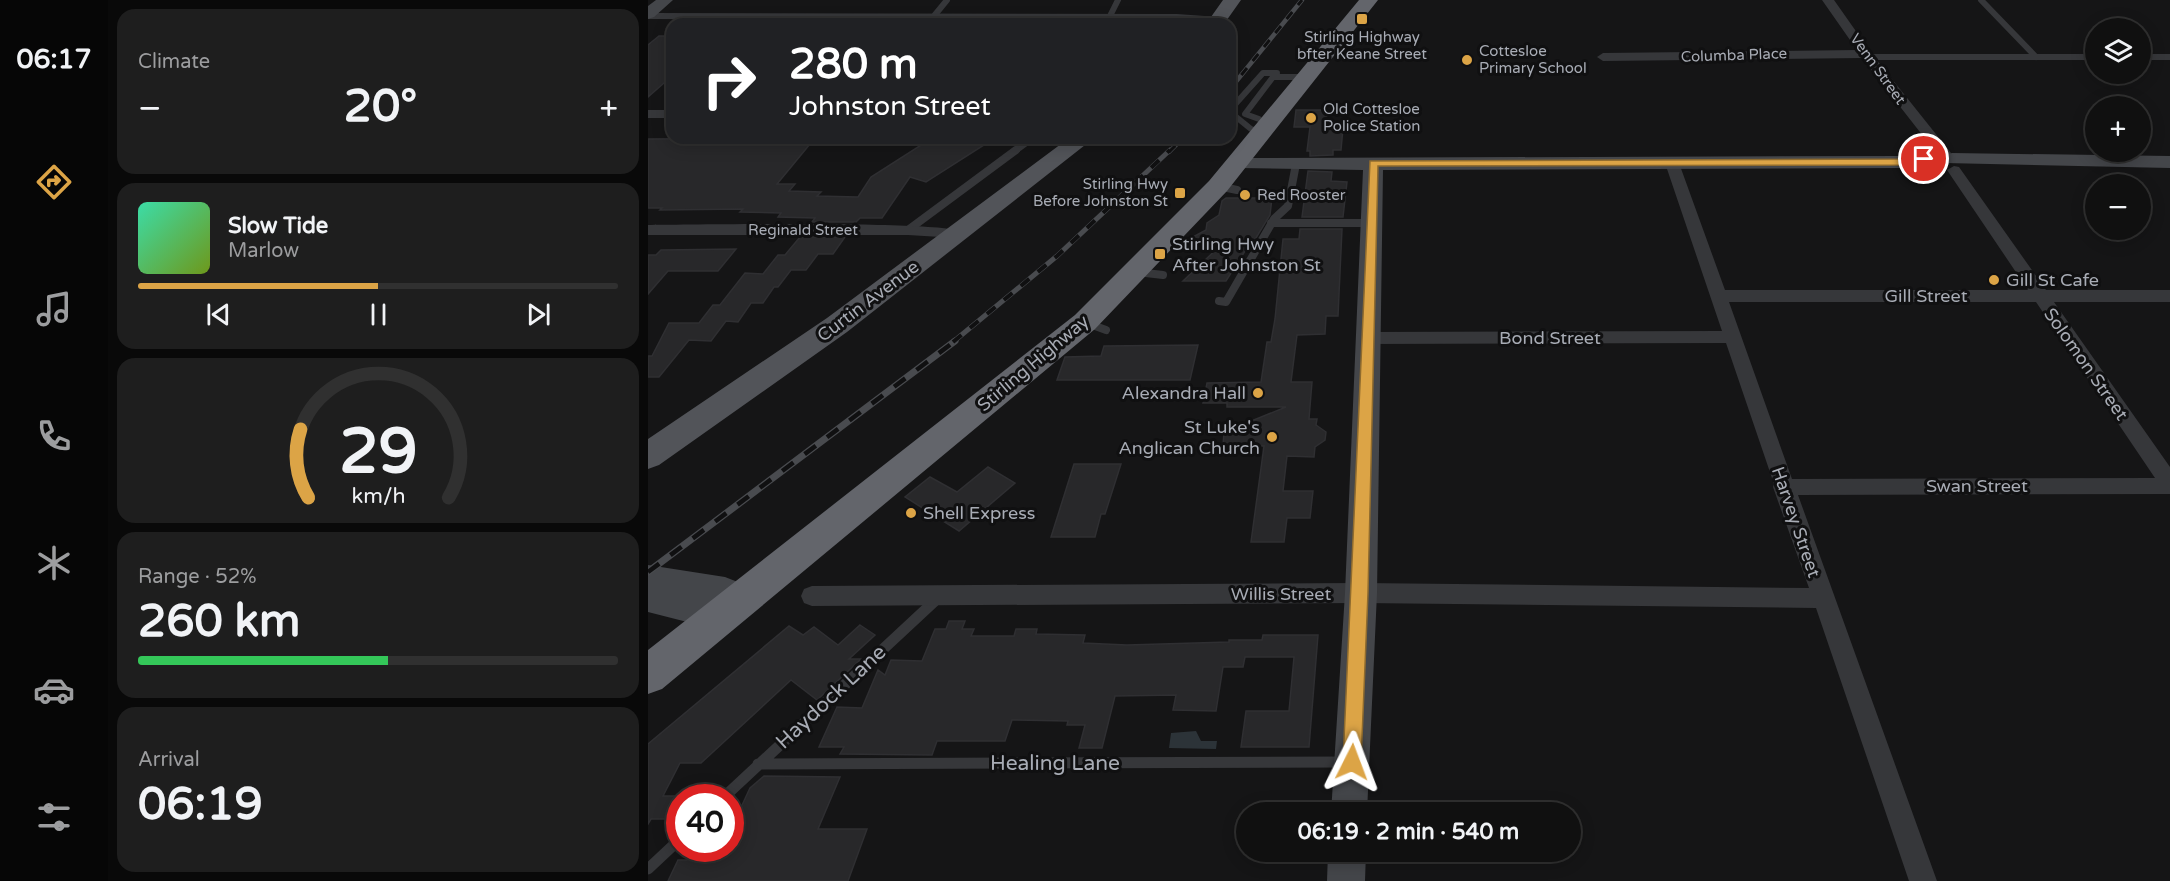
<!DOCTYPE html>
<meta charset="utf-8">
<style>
body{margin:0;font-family:"Varela Round",sans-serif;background:#1e1e1e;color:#f1f3f6;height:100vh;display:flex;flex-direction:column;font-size:22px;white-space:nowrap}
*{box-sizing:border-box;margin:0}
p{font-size:20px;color:#9c9d9f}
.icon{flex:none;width:33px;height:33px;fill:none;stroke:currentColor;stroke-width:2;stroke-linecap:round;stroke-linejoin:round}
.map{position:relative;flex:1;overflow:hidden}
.drawer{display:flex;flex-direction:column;gap:9px;padding:9px;background:#090909;width:540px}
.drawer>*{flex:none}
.guide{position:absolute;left:18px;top:18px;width:570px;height:126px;border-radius:18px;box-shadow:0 3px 15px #0003,0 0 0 2px #303030;background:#202124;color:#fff;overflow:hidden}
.fabs{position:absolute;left:1437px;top:18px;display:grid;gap:12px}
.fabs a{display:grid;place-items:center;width:66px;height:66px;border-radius:50%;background:#101010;box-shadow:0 3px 15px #0003,0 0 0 2px #303030;font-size:30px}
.speed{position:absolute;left:18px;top:784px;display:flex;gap:12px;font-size:30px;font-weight:700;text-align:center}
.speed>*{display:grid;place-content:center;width:78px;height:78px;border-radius:50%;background:#101010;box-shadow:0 3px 15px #0003,0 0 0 2px #303030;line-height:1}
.speed .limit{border:9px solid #d22;background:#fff;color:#111}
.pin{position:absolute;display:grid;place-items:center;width:51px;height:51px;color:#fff;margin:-26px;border:3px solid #fff;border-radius:50%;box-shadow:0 2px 6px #0007}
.me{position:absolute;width:66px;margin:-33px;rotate:3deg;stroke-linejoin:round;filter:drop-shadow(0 0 4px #0008)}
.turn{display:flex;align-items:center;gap:21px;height:126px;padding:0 24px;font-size:27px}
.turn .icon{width:78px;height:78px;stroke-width:2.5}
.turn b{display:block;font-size:42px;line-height:51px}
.big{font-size:45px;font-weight:700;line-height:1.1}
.drawer .card{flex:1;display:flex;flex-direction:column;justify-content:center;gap:9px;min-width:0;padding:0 21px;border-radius:18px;background:#1e1e1e}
.drawer .dial{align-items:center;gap:0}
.dial svg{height:156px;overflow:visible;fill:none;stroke:#303030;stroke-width:7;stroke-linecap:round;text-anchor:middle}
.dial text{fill:#f1f3f6;stroke:none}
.song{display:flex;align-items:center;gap:18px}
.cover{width:72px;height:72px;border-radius:9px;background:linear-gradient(135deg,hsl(160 70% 55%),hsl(80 70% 35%))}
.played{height:6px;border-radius:3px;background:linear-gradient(90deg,#dca446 50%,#303030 50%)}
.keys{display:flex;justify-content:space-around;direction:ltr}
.heat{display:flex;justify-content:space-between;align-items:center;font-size:33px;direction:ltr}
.charge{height:9px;border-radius:4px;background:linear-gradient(90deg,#34c759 52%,#303030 0)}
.trip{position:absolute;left:588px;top:802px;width:345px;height:60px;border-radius:30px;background:#101010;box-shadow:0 3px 15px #0003,0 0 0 2px #303030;font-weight:700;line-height:60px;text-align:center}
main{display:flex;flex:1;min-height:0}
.dock{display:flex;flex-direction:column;width:108px;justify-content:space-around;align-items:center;background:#060606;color:#9c9d9f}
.dock .icon{width:42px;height:42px}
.dock .selected{color:#dca446}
.dock b{font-size:27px;color:#f1f3f6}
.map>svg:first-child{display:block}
.water{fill:#2c3338}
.building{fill:#28282a;stroke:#2f2f32;stroke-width:1.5}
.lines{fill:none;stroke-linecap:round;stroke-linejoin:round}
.lane-far2{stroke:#36373a;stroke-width:6}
.lane-far1{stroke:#36373a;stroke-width:8}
.lane{stroke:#36373a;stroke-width:11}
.street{fill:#36373a;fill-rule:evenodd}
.secondary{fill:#44464a;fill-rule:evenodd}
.primary{fill:#525459;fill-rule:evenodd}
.highway{fill:#63656b;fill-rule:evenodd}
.rail-far2-casing{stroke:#494b4f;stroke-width:4.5}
.rail-far1-casing{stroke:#494b4f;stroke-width:5}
.rail-casing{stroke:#494b4f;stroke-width:7}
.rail-far2{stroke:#101011;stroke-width:3;stroke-dasharray:9;stroke-linecap:butt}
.rail-far1{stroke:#101011;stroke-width:4;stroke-dasharray:11;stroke-linecap:butt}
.rail{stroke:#101011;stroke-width:4.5;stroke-dasharray:14;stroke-linecap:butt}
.route{fill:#dca446;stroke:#8f6b2e;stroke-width:1.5}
.poi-dot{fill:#dca446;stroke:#101011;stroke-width:2}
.labels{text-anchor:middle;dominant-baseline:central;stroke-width:6;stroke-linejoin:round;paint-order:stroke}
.far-poi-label{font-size:15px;fill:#a8acb5;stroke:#101011;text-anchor:start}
.far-street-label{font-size:15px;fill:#a8acb5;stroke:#101011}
.poi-label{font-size:18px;fill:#a8acb5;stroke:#101011;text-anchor:start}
.street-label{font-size:18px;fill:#a8acb5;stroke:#101011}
.near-street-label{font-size:21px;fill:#a8acb5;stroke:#101011}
</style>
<main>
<nav class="dock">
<b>06:17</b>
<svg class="icon selected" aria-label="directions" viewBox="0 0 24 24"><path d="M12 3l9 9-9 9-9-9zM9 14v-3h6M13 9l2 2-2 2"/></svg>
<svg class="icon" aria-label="music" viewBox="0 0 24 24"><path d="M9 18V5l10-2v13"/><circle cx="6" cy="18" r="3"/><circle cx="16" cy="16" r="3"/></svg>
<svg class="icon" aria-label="phone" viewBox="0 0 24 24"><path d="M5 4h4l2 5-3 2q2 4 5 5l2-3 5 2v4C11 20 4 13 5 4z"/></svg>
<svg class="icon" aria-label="climate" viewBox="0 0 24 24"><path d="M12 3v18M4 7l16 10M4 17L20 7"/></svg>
<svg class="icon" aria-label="car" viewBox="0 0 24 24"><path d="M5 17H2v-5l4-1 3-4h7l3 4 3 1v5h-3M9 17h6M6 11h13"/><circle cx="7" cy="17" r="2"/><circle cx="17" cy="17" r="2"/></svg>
<svg class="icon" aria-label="filters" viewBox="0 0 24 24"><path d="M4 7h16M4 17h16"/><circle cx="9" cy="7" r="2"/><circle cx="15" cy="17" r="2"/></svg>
</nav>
<section class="drawer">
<div class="card"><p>Climate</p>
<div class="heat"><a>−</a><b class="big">20°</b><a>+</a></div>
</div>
<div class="card">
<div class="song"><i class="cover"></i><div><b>Slow Tide</b><p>Marlow</p></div></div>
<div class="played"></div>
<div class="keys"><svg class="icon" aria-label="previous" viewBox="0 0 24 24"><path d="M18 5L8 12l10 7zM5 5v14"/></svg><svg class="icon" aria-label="pause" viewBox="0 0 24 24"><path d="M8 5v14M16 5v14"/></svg><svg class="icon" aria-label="next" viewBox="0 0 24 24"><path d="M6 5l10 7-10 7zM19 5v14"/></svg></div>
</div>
<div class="card dial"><svg viewBox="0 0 100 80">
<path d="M14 69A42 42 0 1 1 86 69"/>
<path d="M14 69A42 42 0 0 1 10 34" stroke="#dca446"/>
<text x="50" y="56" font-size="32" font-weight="700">29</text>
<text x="50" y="72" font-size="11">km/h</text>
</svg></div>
<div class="card"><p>Range · 52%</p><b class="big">260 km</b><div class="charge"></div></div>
<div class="card"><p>Arrival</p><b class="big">06:19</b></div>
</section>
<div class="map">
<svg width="1522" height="881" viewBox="0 0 1522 881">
<rect width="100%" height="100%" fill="#151516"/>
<path class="water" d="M 548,731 L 553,741 L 569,741 L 568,749 L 521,748 L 523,733 Z"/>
<path class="building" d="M 11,36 L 24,36 L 24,76 L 0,97 L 0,45 Z
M 648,110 L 679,110 L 678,128 L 695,128 L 693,150 L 685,150 L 685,155 L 662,156 L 662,151 L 659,151 L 662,127 L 646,127 Z
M 167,138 L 129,184 L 147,184 L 141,191 L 173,192 L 169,196 L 210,197 L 223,177 L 284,138 L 347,138 L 278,182 L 262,177 L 234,218 L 212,218 L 208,222 L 164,222 L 167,218 L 130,217 L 133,213 L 92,212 L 95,209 L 12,210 L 14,208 L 0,208 L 0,139 Z
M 660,171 L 684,172 L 683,181 L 699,182 L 695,217 L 654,217 Z
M 578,198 L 624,198 L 622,215 L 600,251 L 597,251 L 578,281 L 535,281 L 575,243 L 532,244 L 558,230 L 559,223 L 571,215 L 574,201 Z
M 652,229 L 694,229 L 690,316 L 678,316 L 677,334 L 649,335 L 643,382 L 664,382 L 661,419 L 669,419 L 668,425 L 678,432 L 677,440 L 667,447 L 666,457 L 639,456 L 635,491 L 665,491 L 662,518 L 639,518 L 636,542 L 603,542 L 616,446 L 575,446 L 576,432 L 638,407 L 579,407 L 579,403 L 555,403 L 559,383 L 613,382 L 619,342 L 623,342 L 627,319 L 635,239 L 651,239 Z
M 152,237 L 197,237 L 185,254 L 170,254 L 158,270 L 143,270 L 130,287 L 126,287 L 115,303 L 103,303 L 90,322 L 78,321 L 63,341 L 41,340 L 11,377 L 0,377 L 0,356 L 4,356 L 21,323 L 51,323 L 65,305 L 72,305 L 97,273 L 115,274 L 130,255 L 137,255 Z
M 88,249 L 70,271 L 20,271 L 0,294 L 0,255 L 8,255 L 13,250 Z
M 550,345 L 542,380 L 409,380 L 417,357 L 453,356 L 456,346 Z
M 426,464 L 473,464 L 457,514 L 453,514 L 447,537 L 403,537 Z
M 340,467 L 367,483 L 311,531 L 257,497 L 282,477 L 309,492 Z
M 301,621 L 317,621 L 314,629 L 326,629 L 323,636 L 366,636 L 368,629 L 389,629 L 388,634 L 437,635 L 435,643 L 479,645 L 581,642 L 581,640 L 614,640 L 615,635 L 670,635 L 661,747 L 593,747 L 598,711 L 641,711 L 646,657 L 597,657 L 595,667 L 575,667 L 568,711 L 525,710 L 528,695 L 467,696 L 454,748 L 431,748 L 437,725 L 419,725 L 420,721 L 364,720 L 357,741 L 289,741 L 284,755 L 192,754 L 196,747 L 171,747 L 189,707 L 214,708 L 230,670 L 237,675 L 243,660 L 274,661 L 287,629 L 298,629 Z
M 212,625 L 227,635 L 201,659 L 213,659 L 169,700 L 143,680 L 53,763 L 32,763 L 15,796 L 31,796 L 19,819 L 3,819 L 0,824 L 0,744 L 141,626 L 155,635 L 166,627 L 190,645 Z
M 116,776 L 192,777 L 170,829 L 219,829 L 200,881 L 20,881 L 30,860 L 39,860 L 45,849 L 82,849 L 82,831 L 95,803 L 102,788 Z"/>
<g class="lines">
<path class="lane-far2" d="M 1333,0 L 1388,57
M 286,16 L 299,0
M 462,16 L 470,0
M 1220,57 L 1448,57
M 1492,57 L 1522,57
M 582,110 L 615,73 L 629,73
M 582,112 L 603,129 L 613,132
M 611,119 L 597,114 L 625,77 L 658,77
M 366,152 L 385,138"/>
<path class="lane-far1" d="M 570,186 L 589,190
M 623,223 L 724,223
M 260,230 L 368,150
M 489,272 L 515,275
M 571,301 L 578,302 L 626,219 L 640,206 L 648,164
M 439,323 L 458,330"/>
<path class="lane" d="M 110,764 L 699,762
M 75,798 L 290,598
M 0,869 L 32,839"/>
<path class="street" d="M 1174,0 L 1186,0 L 1224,54 L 1303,153 L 1303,159 L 1293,159 L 1214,58 L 955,61 L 949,57 L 955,53 L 1209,50 Z
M 0,13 L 529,14 L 571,17 L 577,20 L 571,23 L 529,20 L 0,19 Z
M 0,110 L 24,110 L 24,118 L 0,118 Z
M 390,138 L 411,138 L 431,147 L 424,151 Z
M 1024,159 L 1031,163 L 1077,290 L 1380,290 L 1299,170 L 1306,166 L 1311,167 L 1398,290 L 1522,290 L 1522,302 L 1406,302 L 1522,467 L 1522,494 L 1150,495 L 1289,881 L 1261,881 L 1168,608 L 713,603 L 164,606 L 156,603 L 153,596 L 156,589 L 164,586 L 713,583 L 1161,588 L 1125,487 L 1126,484 L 1078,343 L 720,344 L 711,338 L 720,332 L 1074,331 L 1017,163 ZM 1081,302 L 1388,302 L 1507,478 L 1144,479 Z
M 0,225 C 37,225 306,220 317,233 L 309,238 L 260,235 L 0,235 Z"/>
<path class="secondary" d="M 8,0 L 25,0 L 6,17 L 0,19 L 0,6 Z
M 1276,153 L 1283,155 L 1286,159 L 1283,163 L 1254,168 L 735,170 L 729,593 L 719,813 L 683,813 L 697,593 L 715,170 L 591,168 L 581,162 L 584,158 L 1254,156 Z
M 1304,153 L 1522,156 L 1522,168 L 1297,163 L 1294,159 L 1297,155 Z
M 0,565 L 77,577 L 105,588 L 110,598 L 105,608 L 94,612 L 69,604 L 79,609 L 84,619 L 79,629 L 68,633 L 47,624 L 0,612 Z
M 680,852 L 718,852 L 717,881 L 679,881 Z"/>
<path class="primary" d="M 575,0 L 593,0 L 576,24 L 558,24 Z
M 421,138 L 446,138 L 199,332 L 11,465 L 0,469 L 0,439 L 179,318 Z"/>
<path class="highway" d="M 711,0 L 730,0 L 579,191 L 447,329 L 14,689 L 0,694 L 0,650 L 427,315 L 561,181 Z"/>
<g class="rail-far2-casing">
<path id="rail-far2" d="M 582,89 L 654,0
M 521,152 L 535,138"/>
</g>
<g class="rail-far1-casing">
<path id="rail-far1" d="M 305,342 L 409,256 L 522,150"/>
</g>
<g class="rail-casing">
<path id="rail" d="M 0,572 L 307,341"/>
</g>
<use href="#rail-far2" class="rail-far2"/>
<use href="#rail-far1" class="rail-far1"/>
<use href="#rail" class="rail"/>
</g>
<path class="route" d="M 1276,156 L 1280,156 L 1280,161 L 1254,165 L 730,166 L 720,593 L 713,762 L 710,769 L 704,771 L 698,769 L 695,762 L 722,161 L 1254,159 Z"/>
<g class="poi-dot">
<rect x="708" y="13" width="12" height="12" rx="3"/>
<circle cx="819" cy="60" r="6"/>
<circle cx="663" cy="118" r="6"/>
<rect x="526" y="187" width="12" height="12" rx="3"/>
<circle cx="597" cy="195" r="6"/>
<rect x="506" y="248" width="12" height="12" rx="3"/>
<circle cx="1346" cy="280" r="6"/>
<circle cx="610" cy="393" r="6"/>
<circle cx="624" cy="437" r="6"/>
<circle cx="263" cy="513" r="6"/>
</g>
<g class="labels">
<g class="far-poi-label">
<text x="714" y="37" text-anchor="middle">Stirling Highway<tspan x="714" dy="17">bfter Keane Street</tspan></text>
<text x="831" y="51">Cottesloe<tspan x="831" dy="17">Primary School</tspan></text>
<text x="675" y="109">Old Cottesloe<tspan x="675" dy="17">Police Station</tspan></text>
<text x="520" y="184" text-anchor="end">Stirling Hwy<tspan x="520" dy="17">Before Johnston St</tspan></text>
<text x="609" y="195">Red Rooster</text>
</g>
<g class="far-street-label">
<text transform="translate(1086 55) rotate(-2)">Columba Place</text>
<text transform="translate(1230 69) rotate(54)">Venn Street</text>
<text x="155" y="230">Reginald Street</text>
</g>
<g class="poi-label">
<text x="524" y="244">Stirling Hwy<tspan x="524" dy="21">After Johnston St</tspan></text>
<text x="1358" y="280">Gill St Cafe</text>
<text x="598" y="393" text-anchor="end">Alexandra Hall</text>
<text x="612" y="427" text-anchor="end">St Luke's<tspan x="612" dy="21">Anglican Church</tspan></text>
<text x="275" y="513">Shell Express</text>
</g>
<g class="street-label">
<text x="1278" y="296">Gill Street</text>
<text transform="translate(220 301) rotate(-37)">Curtin Avenue</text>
<text x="902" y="338">Bond Street</text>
<text transform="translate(385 363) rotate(-40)">Stirling Highway</text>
<text transform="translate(1438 364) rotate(55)">Solomon Street</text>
<text x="1329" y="486">Swan Street</text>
<text transform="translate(1148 522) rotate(71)">Harvey Street</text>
<text x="633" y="594">Willis Street</text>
</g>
<g class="near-street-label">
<text transform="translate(183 697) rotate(-43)">Haydock Lane</text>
<text x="407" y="763">Healing Lane</text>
</g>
</g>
</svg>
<div class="fabs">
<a><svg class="icon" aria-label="layers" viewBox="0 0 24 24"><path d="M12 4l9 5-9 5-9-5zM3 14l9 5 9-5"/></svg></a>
<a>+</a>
<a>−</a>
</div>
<div class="speed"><div class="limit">40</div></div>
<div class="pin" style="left:1276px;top:159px;background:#d93025"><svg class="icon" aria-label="arrive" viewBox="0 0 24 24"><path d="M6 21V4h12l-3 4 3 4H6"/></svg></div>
<svg class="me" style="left:704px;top:762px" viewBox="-20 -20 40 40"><path d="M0-17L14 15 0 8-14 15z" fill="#dca446" stroke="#fff" stroke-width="4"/></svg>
<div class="trip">06:19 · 2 min · 540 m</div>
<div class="guide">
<div class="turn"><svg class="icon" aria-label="right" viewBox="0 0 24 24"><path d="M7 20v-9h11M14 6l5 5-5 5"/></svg><div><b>280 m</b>Johnston Street</div></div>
</div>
</div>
</main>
